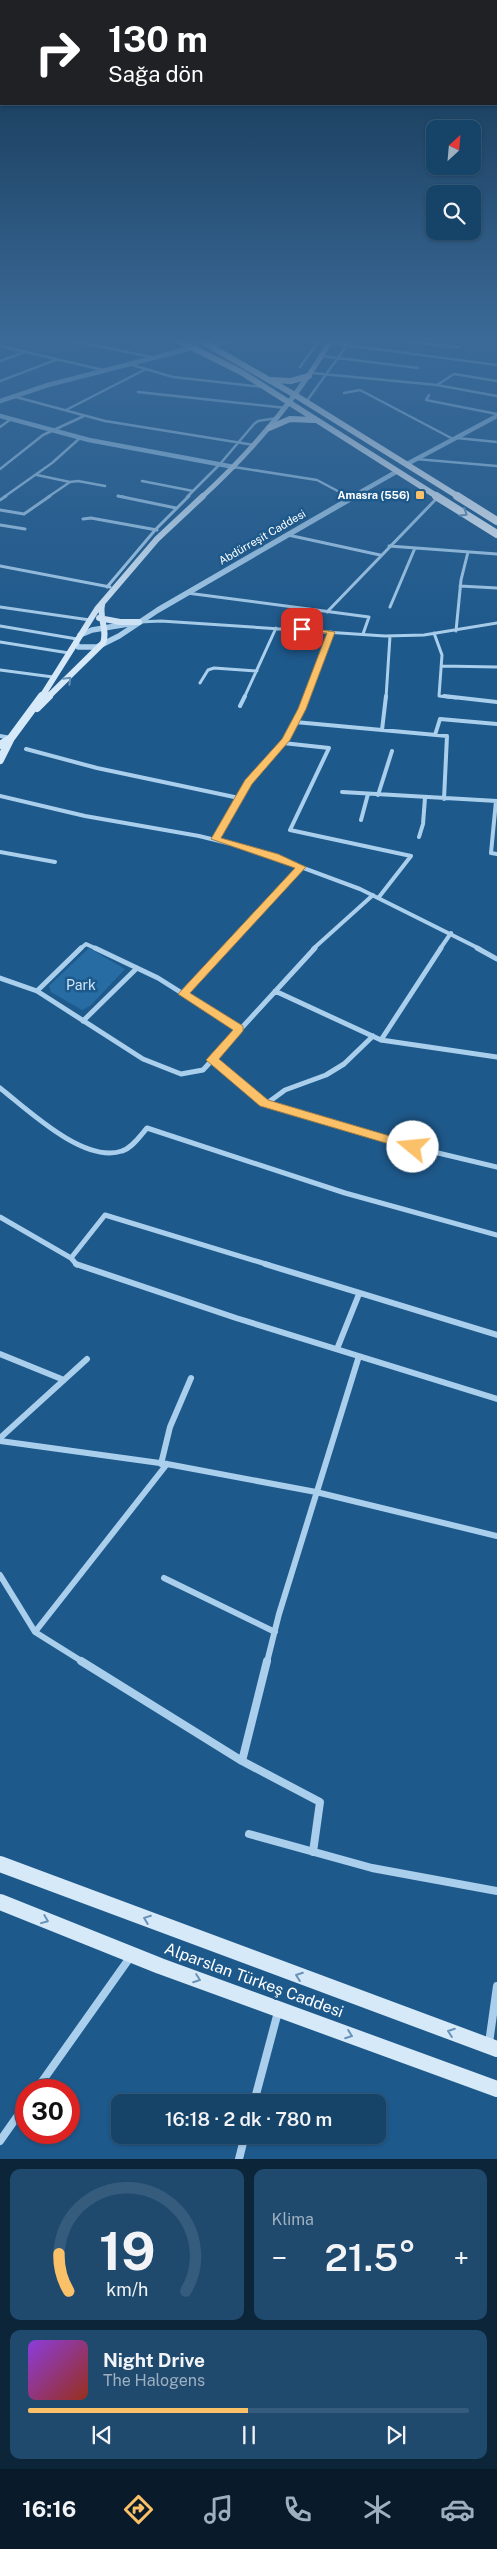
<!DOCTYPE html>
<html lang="tr">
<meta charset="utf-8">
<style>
body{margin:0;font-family:"Public Sans",sans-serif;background:#1f4a6e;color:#f1f3f6;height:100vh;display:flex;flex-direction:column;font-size:19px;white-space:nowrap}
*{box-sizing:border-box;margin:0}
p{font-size:16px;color:#9eb0c0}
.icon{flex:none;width:28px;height:28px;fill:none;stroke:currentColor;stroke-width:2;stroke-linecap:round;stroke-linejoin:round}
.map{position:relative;height:2159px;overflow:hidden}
.sheet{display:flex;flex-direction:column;gap:10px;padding:10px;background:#0c2539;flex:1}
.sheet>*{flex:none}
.top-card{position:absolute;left:0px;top:0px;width:498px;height:105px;box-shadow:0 1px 4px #0004,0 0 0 1px #355c7c;background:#202124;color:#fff;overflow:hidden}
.needle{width:32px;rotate:26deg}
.buttons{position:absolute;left:426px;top:120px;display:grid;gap:10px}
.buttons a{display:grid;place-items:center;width:55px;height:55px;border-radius:10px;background:#164368;box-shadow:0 1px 4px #0004,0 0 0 1px #355c7c;font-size:25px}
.speed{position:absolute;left:15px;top:2079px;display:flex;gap:10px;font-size:25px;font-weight:700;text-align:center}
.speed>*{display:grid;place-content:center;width:65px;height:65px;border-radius:50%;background:#164368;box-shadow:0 1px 4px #0004,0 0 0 1px #355c7c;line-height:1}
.speed .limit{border:8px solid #d22;background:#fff;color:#111}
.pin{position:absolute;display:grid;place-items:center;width:42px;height:42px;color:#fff;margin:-21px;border-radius:10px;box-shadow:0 2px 8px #0006}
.me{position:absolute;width:55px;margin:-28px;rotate:287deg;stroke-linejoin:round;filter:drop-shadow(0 0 4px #0008)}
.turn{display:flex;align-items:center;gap:18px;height:105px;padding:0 25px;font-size:22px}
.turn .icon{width:65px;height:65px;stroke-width:2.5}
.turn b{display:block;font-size:35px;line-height:42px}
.big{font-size:38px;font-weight:600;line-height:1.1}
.sheet .widget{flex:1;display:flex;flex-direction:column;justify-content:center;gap:8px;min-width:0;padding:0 18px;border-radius:10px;background:#1f4a6e}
.sheet .dial{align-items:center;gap:0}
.dial svg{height:130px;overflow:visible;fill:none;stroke:#355c7c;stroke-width:7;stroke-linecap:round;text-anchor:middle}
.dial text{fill:#f1f3f6;stroke:none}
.song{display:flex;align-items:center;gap:15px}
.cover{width:60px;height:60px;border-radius:8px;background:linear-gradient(135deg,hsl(270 70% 55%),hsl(10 70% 35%))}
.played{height:5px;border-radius:2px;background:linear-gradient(90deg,#fbc169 50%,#355c7c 50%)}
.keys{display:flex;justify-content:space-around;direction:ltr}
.heat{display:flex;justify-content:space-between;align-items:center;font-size:28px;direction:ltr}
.sheet .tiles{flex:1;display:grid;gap:10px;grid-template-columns:1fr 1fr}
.widget:last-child{grid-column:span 2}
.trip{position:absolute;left:111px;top:2094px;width:275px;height:50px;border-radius:10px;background:#164368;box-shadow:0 1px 4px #0004,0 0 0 1px #355c7c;font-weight:600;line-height:50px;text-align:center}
.tabs{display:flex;height:80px;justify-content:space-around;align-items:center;background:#091b2a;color:#9eb0c0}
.tabs .icon{width:35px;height:35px}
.tabs .active{color:#fbc169}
.tabs b{font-size:22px;color:#f1f3f6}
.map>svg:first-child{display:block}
.green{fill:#276da4}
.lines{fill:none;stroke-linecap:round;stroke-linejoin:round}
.minor-far5{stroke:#aacfec;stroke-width:2.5}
.minor-far4{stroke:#aacfec;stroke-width:3}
.minor-far3{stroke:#aacfec;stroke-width:4}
.minor-far2{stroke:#aacfec;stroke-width:5}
.minor-far1{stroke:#aacfec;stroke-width:6}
.minor{stroke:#aacfec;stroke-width:8}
.tertiary-far1{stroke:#aacfec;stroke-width:4.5}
.tertiary{stroke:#aacfec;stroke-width:5.5}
.secondary-far3{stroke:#d6e9f9;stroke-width:5}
.secondary-far2{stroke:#d6e9f9;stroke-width:6}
.secondary-far1{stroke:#d6e9f9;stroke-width:8}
.secondary{stroke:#d6e9f9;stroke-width:16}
.primary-far1{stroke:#f0f7ff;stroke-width:6}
.primary{stroke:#f0f7ff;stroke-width:8}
.oneway{stroke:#7298b9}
.oneway2{stroke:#6893b7}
.route{fill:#fbc169;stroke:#a37d44}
.poi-dot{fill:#fbc169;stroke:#1e598b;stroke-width:2}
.labels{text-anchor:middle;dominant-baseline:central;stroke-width:5;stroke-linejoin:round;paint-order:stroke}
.far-poi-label{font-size:11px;font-weight:bold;fill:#fff;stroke:#1e598b;text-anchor:end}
.far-street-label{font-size:11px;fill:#fff;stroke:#1e598b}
.park-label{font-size:14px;fill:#cfe7f9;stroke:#1e598b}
.near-street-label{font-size:16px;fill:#fff;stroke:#1e598b}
</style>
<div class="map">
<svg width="497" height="2159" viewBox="0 0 497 2159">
<rect width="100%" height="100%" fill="#1e598b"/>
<path class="green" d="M 176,337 L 185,337 L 200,342 L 279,389 L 274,390 L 199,346 Z
M 89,948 L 125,969 L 90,1006 L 82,1010 L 51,992 L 49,986 Z"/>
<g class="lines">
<path class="minor-far5" d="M 55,337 L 151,357
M 366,337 L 458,347
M 480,337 L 497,339
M 330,343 L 497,365
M 0,346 L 103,370
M 212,346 L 252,337
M 322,356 L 418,368
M 0,361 L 25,352
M 129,364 L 173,377 L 263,387
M 300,367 L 321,338 L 328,337
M 312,373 L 437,385 L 497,396
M 0,381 L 58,359
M 437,385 L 454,374 L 497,381
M 138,392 L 286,408
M 344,393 L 360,390 L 453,439
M 429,395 L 426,400 L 497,414
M 16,397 L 105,421 L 254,445
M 306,402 L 353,337
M 66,410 L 146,369
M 0,427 L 11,419
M 457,438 L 497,442
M 416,459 L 497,466
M 234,467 L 317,480 L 349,497
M 0,469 L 43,435 L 84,416
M 37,475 L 70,482 L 48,497
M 142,481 L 193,491
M 70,482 L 78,481 L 105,486
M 118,496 L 124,497
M 4,497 L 52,463 L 80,438
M 187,497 L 220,464 L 254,424 L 258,421 L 277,418"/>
<path class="minor-far4" d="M 118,496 L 176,508
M 347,496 L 351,498
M 0,500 L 6,496
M 0,510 L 24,514 L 50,496
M 83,519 L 91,518 L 157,530
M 0,525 L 25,529
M 288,535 L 380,555
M 389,546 L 497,554
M 0,566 L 110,587
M 460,586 L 497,588
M 107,587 L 156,529 L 189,496
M 187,593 L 369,617 L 363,634
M 0,607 L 90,620
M 390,607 L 415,548
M 327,612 L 438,497
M 139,622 L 161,621 L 385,636 L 424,635 L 497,623
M 0,626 L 77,639
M 456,631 L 461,580 L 468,552
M 434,633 L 442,655 L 439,696 L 456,698
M 0,642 L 69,653
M 441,666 L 497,667
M 0,670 L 53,677
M 200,683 L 208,670 L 214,668 L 257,671
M 244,698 L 276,628
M 306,698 L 331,632
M 386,698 L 390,636"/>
<path class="minor-far3" d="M 444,696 L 497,702
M 240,706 L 245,696
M 295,722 L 447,736 L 444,799
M 382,730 L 386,696
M 435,735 L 440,719 L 497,724
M 0,736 L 11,738
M 283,743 L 329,748 L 290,830 L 411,856 L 379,897
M 26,749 L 97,768 L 239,798
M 342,792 L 497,801
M 378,795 L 392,751
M 0,796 L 85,816 L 199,836 L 252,849 L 360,889 L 480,949
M 496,801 L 491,853 L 497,854
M 361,820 L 368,794
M 419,837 L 423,824 L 425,798
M 215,839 L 248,782 L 285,740 L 307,696
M 0,852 L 55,862
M 80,949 L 86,944 L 97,949
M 225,949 L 301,867
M 313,949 L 373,895
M 440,949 L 451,933"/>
<path class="minor-far2" d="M 95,948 L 158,978 L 239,1029
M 477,948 L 497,959
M 0,978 L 37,991 L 143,1059 L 181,1074 L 203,1070 L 315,948
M 37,991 L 81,948
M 275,991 L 381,1040 L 497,1057
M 184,994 L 226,948
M 83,1021 L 137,968
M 381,1040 L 441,948
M 212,1059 L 264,1103 L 413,1147 L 497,1167
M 0,1088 C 28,1110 84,1164 122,1151 C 132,1148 140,1136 147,1128 L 345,1193 L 497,1235
M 266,1104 L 285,1090 L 326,1075 L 344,1064 L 373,1036
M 0,1217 L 71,1258 L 77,1265
M 71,1258 L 105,1215 L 269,1265"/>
<path class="minor-far1" d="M 76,1264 L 236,1318 L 497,1399
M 265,1264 L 497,1335
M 337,1349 L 359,1294
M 0,1354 L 64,1380
M 0,1438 L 87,1359
M 0,1441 L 167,1464 L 316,1492 L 497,1536
M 161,1464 L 170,1427 L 191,1378
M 0,1575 L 35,1632 L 83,1662
M 164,1578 L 275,1632
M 35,1632 L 167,1464
M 267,1662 L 279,1614 L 359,1356"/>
<path class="minor" d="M 81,1661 L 242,1761
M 267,1661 L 242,1761 L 320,1802 L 313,1852
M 249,1834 L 372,1868 L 497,1891
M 489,2043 L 497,1986
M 36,2090 L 131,1956
M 254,2102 L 278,2012
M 0,2141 L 26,2104
M 239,2159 L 245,2135"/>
<path class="tertiary-far1" d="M 0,401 L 48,385 L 196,347
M 0,416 L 89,440 L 234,467
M 407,464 L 497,416
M 352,497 L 396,472"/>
<path class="tertiary" d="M 80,635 L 92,630 L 134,623
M 76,642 L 78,647 L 97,647 L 119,636 L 158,610 L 355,496"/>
<path class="secondary-far3" d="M 202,497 C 253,450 298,397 333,337"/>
<path class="secondary-far2" d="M 99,618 L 120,622 L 139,622
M 41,698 L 97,609 L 157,539 L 203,496
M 47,698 L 103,643 C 108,631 99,618 102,605"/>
<path class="secondary-far1" d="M 37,708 L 49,696
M 0,745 L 11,738 L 42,696
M 0,760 L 11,738"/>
<path class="secondary" d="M 0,1864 L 497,2049
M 0,1902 L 160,1966 L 497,2089"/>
<path class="primary-far1" d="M 171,337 L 241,372 L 438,497
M 198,339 L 295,395 L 459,497
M 272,380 L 291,381 L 309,376
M 269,428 L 290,419 L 314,420"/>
<path class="primary" d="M 436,496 L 497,534
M 457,496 L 497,521"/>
</g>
<defs><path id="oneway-chevron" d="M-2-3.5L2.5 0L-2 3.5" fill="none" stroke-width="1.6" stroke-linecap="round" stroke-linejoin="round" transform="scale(1.25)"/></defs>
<use class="oneway" href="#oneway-chevron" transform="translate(464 513) rotate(32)"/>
<g class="oneway2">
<use href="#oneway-chevron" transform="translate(68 680) rotate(-46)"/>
<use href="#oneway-chevron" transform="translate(147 1919) rotate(-159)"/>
<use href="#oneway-chevron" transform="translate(45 1920) rotate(22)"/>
<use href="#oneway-chevron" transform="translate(299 1976) rotate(-160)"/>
<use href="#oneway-chevron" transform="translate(197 1979) rotate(20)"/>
<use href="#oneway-chevron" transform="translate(451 2032) rotate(-160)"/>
<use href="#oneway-chevron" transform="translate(349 2035) rotate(20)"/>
</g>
<linearGradient id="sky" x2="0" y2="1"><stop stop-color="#10314c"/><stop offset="0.53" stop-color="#3b6a98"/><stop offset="1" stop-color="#3b6a98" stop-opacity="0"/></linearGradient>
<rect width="497" height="639" fill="url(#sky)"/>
<path class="route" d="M 302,627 L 335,632 L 306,709 L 290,740 L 252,784 L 221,838 L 278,854 L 306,867 L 190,993 L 243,1026 L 243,1031 L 219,1059 L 268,1100 L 417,1144 L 419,1147 L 413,1151 L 260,1106 L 206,1060 L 233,1030 L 178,994 L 295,868 L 211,839 L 245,780 L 282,739 L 298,709 L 327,633 L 299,631 L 299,628 Z"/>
<rect class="poi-dot" x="415" y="490" width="10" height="10" rx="2.5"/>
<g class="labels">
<g class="far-poi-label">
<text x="410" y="495">Amasra (556)</text>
</g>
<g class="far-street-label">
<text transform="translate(262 537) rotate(-30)">Abdürreşit Caddesi</text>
</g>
<g class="park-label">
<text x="81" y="985">Park</text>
</g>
<g class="near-street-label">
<text transform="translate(254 1980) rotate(20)">Alparslan Türkeş Caddesi</text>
</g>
</g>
</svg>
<div class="buttons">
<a><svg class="needle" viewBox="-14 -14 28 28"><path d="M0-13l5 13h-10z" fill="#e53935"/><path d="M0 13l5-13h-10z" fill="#9eb0c0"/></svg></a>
<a><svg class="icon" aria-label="search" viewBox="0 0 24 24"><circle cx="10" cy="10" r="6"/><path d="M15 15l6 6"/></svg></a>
</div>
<div class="speed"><div class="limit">30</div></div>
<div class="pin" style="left:302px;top:629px;background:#d93025"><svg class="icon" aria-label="arrive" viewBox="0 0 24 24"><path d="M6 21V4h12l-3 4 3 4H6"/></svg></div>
<svg class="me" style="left:413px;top:1147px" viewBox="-20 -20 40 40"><circle r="19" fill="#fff"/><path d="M0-13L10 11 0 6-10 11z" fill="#fbc169"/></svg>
<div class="trip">16:18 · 2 dk · 780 m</div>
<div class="top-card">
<div class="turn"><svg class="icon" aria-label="right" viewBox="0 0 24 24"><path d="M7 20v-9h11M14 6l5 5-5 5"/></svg><div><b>130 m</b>Sağa dön</div></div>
</div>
</div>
<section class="sheet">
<div class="tiles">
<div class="widget dial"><svg viewBox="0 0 100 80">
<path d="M14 69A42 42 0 1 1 86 69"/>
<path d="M14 69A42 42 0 0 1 8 46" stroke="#fbc169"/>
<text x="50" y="56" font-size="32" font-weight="700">19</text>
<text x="50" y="72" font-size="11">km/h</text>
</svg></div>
<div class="widget"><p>Klima</p>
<div class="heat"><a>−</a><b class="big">21.5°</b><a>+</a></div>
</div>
<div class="widget">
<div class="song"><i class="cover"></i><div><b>Night Drive</b><p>The Halogens</p></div></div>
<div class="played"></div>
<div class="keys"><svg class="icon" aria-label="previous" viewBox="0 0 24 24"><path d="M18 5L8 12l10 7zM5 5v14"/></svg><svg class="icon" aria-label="pause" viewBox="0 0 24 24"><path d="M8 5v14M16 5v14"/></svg><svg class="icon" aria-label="next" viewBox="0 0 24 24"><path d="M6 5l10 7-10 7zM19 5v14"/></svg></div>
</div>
</div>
</section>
<nav class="tabs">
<b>16:16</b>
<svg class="icon active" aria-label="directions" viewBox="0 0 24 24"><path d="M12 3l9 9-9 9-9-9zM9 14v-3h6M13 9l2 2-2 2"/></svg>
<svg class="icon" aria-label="music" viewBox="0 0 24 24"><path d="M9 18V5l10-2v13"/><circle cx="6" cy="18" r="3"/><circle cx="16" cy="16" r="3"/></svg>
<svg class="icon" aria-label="phone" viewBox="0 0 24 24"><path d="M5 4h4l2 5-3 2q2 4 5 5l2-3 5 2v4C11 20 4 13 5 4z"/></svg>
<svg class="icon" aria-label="climate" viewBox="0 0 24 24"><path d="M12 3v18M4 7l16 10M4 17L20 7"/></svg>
<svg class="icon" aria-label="car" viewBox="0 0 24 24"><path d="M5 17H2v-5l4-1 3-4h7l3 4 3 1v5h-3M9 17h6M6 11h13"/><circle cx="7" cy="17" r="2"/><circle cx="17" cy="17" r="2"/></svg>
</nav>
